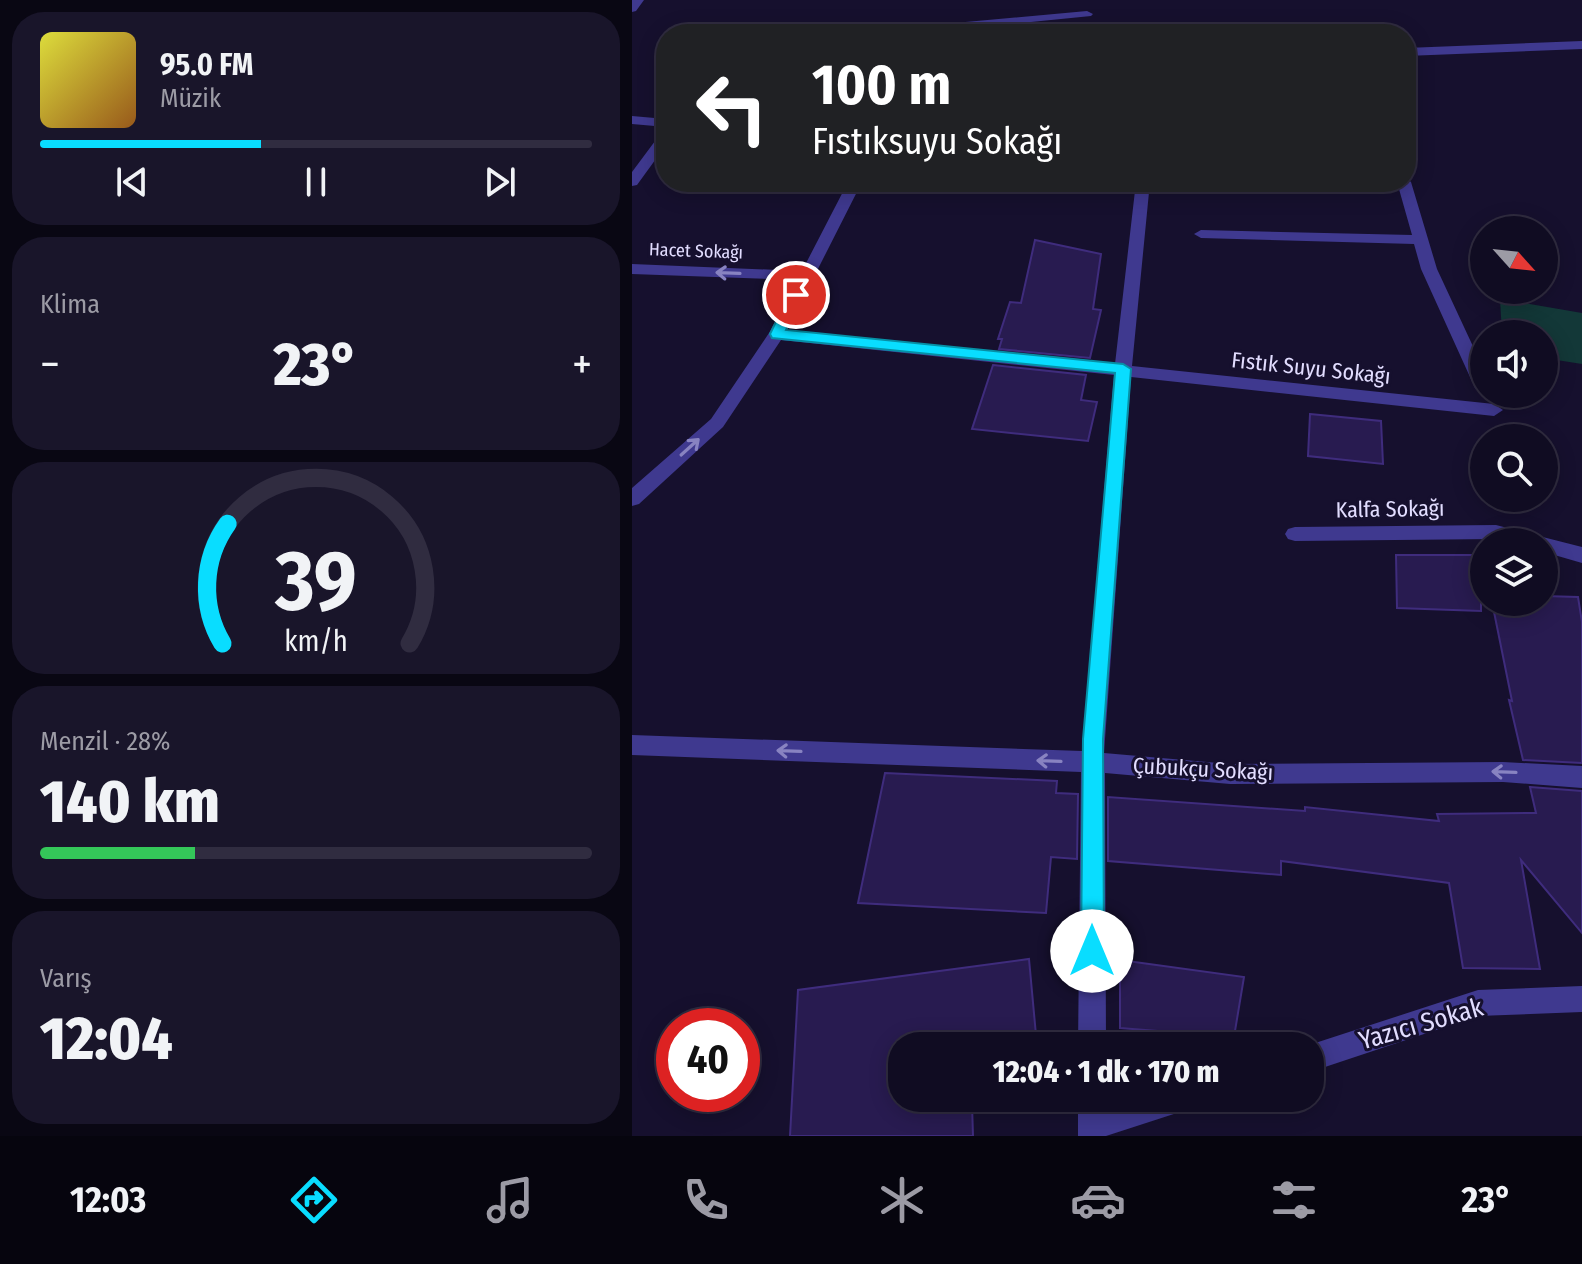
<!DOCTYPE html>
<html lang="tr">
<meta charset="utf-8">
<style>
body{margin:0;font-family:"Fira Sans Condensed",sans-serif;background:#19152a;color:#f1f3f6;height:100vh;display:flex;flex-direction:column;font-size:30px;white-space:nowrap}
*{box-sizing:border-box;margin:0}
p{font-size:26px;color:#9c9ba5}
.icon{flex:none;width:44px;height:44px;fill:none;stroke:currentColor;stroke-width:2;stroke-linecap:round;stroke-linejoin:round}
.map{position:relative;flex:1;overflow:hidden}
.drawer{display:flex;flex-direction:column;gap:12px;padding:12px;background:#090713;width:632px}
.drawer>*{flex:none}
.top-card{position:absolute;left:24px;top:24px;width:760px;height:168px;border-radius:32px;box-shadow:0 4px 20px #0003,0 0 0 2px #302c40;background:#202124;color:#fff;overflow:hidden}
.needle{width:52px;rotate:117deg}
.controls{position:absolute;left:838px;top:216px;display:grid;gap:16px}
.controls a{display:grid;place-items:center;width:88px;height:88px;border-radius:50%;background:#100c22;box-shadow:0 4px 20px #0003,0 0 0 2px #302c40;font-size:40px}
.speed{position:absolute;left:24px;top:1008px;display:flex;gap:16px;font-size:40px;font-weight:700;text-align:center}
.speed>*{display:grid;place-content:center;width:104px;height:104px;border-radius:50%;background:#100c22;box-shadow:0 4px 20px #0003,0 0 0 2px #302c40;line-height:1}
.speed .limit{border:12px solid #d22;background:#fff;color:#111}
.pin{position:absolute;display:grid;place-items:center;width:68px;height:68px;color:#fff;margin:-34px;border:4px solid #fff;border-radius:50%;box-shadow:0 2px 8px #0007}
.me{position:absolute;width:88px;margin:-44px;rotate:0deg;stroke-linejoin:round;filter:drop-shadow(0 0 6px #0008)}
.turn{display:flex;align-items:center;gap:28px;height:168px;padding:0 24px;font-size:36px}
.turn .icon{width:104px;height:104px;stroke-width:2.5}
.turn b{display:block;font-size:56px;line-height:68px}
.big{font-size:60px;font-weight:800;line-height:1.1}
.drawer .card{flex:1;display:flex;flex-direction:column;justify-content:center;gap:12px;min-width:0;padding:0 28px;border-radius:32px;background:#19152a}
.drawer .dial{align-items:center;gap:0}
.dial svg{height:208px;overflow:visible;fill:none;stroke:#302c40;stroke-width:7;stroke-linecap:round;text-anchor:middle}
.dial text{fill:#f1f3f6;stroke:none}
.song{display:flex;align-items:center;gap:24px}
.cover{width:96px;height:96px;border-radius:12px;background:linear-gradient(135deg,hsl(60 70% 55%),hsl(30 70% 35%))}
.played{height:8px;border-radius:4px;background:linear-gradient(90deg,#09ddff 40%,#302c40 40%)}
.keys{display:flex;justify-content:space-around;direction:ltr}
.heat{display:flex;justify-content:space-between;align-items:center;font-size:44px;direction:ltr}
.charge{height:12px;border-radius:6px;background:linear-gradient(90deg,#34c759 28%,#302c40 0)}
.trip{position:absolute;left:256px;top:1032px;width:436px;height:80px;border-radius:32px;background:#100c22;box-shadow:0 4px 20px #0003,0 0 0 2px #302c40;font-weight:800;line-height:80px;text-align:center}
.tab-bar{display:flex;height:128px;justify-content:space-around;align-items:center;background:#06050e;color:#9c9ba5}
.tab-bar .icon{width:56px;height:56px}
.tab-bar .selected{color:#09ddff}
.tab-bar b{font-size:36px;color:#f1f3f6}
main{display:flex;flex:1;min-height:0}
.map>svg:first-child{display:block}
.green{fill:#133838}
.building{fill:#281b50;stroke:#3f2c7d;stroke-width:2}
.lines{fill:none;stroke-linecap:round;stroke-linejoin:round}
.minor{fill:#3f398f;fill-rule:evenodd}
.oneway{stroke:#8883c1}
.route{fill:#09ddff;stroke:#0690a6;stroke-width:2}
.labels{text-anchor:middle;dominant-baseline:central;stroke-width:6;stroke-linejoin:round;paint-order:stroke}
.far-street-label{font-size:18px;fill:#e2ddff;stroke:#16102e}
.street-label{font-size:22px;fill:#e2ddff;stroke:#16102e}
.near-street-label{font-size:26px;fill:#e2ddff;stroke:#16102e}
</style>
<main>
<section class="drawer">
<div class="card">
<div class="song"><i class="cover"></i><div><b>95.0 FM</b><p>Müzik</p></div></div>
<div class="played"></div>
<div class="keys"><svg class="icon" aria-label="previous" viewBox="0 0 24 24"><path d="M18 5L8 12l10 7zM5 5v14"/></svg><svg class="icon" aria-label="pause" viewBox="0 0 24 24"><path d="M8 5v14M16 5v14"/></svg><svg class="icon" aria-label="next" viewBox="0 0 24 24"><path d="M6 5l10 7-10 7zM19 5v14"/></svg></div>
</div>
<div class="card"><p>Klima</p>
<div class="heat"><a>−</a><b class="big">23°</b><a>+</a></div>
</div>
<div class="card dial"><svg viewBox="0 0 100 80">
<path d="M14 69A42 42 0 1 1 86 69"/>
<path d="M14 69A42 42 0 0 1 16 23" stroke="#09ddff"/>
<text x="50" y="56" font-size="32" font-weight="700">39</text>
<text x="50" y="72" font-size="11">km/h</text>
</svg></div>
<div class="card"><p>Menzil · 28%</p><b class="big">140 km</b><div class="charge"></div></div>
<div class="card"><p>Varış</p><b class="big">12:04</b></div>
</section>
<div class="map">
<svg width="950" height="1136" viewBox="0 0 950 1136">
<rect width="100%" height="100%" fill="#16102e"/>
<path class="green" d="M 868,299 L 950,313 L 950,364 L 912,358 L 912,334 L 870,334 Z"/>
<path class="building" d="M 403,240 L 469,254 L 461,309 L 469,310 L 458,358 L 367,349 L 370,339 L 366,339 L 378,302 L 389,303 Z
M 361,365 L 454,375 L 449,400 L 465,402 L 456,441 L 340,429 Z
M 678,414 L 749,421 L 751,464 L 676,456 Z
M 764,555 L 849,555 L 849,611 L 765,608 Z
M 912,596 L 946,597 L 950,622 L 950,763 L 891,760 L 877,700 L 880,701 L 860,602 L 912,602 Z
M 253,773 L 425,781 L 424,793 L 446,794 L 445,859 L 419,857 L 414,913 L 226,903 Z
M 898,787 L 950,791 L 950,933 L 889,860 L 908,969 L 831,968 L 817,883 L 649,861 L 649,875 L 476,861 L 476,797 L 673,811 L 673,807 L 807,821 L 805,814 L 904,813 Z
M 397,959 L 405,1046 L 270,1046 L 270,1098 L 385,1098 L 340,1104 L 341,1136 L 158,1136 L 166,990 Z
M 488,960 L 612,977 L 602,1037 L 488,1028 Z"/>
<g class="lines">
<path class="minor" d="M 12,0 L 4,11 L 0,12 L 0,0 Z
M 455,11 L 461,14 L 459,16 L 280,34 L 289,26 Z
M 950,41 L 950,49 L 774,56 L 774,48 Z
M 0,116 L 34,119 L 34,127 L 0,124 Z
M 34,132 L 34,145 L 5,185 L 0,186 L 0,172 L 29,133 Z
M 774,178 L 779,182 L 805,269 L 852,370 L 852,394 L 843,388 L 789,269 L 782,244 L 569,238 L 562,234 L 569,230 L 780,235 L 765,182 L 774,182 Z
M 216,182 L 230,182 L 155,330 L 483,364 L 504,182 L 518,182 L 500,366 L 862,404 L 871,410 L 862,416 L 499,377 L 472,753 L 598,764 L 871,762 L 950,766 L 950,788 L 871,782 L 598,784 L 473,773 L 474,1046 L 446,1046 L 449,772 L 0,755 L 0,735 L 450,751 L 482,375 L 149,340 L 91,427 L 7,504 L 0,506 L 0,488 L 79,419 L 137,333 L 165,280 L 0,274 L 0,264 L 170,271 Z
M 864,525 L 950,547 L 950,563 L 912,552 L 912,542 L 864,539 L 663,541 L 656,539 L 653,534 L 656,529 L 663,527 Z
M 950,986 L 950,1012 L 846,1016 L 678,1072 L 678,1046 L 674,1046 L 846,990 Z
M 446,1098 L 474,1098 L 474,1105 L 500,1098 L 562,1098 L 558,1108 L 548,1112 L 474,1136 L 446,1136 Z"/>
</g>
<defs><path id="oneway-shaft" d="M-6 0H5M1.5-3L5.5 0L1.5 3" fill="none" stroke-width="1.6" stroke-linecap="round" stroke-linejoin="round" transform="scale(2)"/></defs>
<g class="oneway">
<use href="#oneway-shaft" transform="translate(96 273) rotate(-178)"/>
<use href="#oneway-shaft" transform="translate(58 447) rotate(-42)"/>
<use href="#oneway-shaft" transform="translate(157 751) rotate(-178)"/>
<use href="#oneway-shaft" transform="translate(417 761) rotate(-178)"/>
<use href="#oneway-shaft" transform="translate(872 772) rotate(-178)"/>
</g>
<path class="route" d="M 164,291 L 172,295 L 154,330 L 491,364 L 499,369 L 471,739 L 472,951 L 469,960 L 460,963 L 452,960 L 449,951 L 451,739 L 483,373 L 140,338 L 138,334 L 157,295 Z"/>
<g class="labels">
<g class="far-street-label">
<text transform="translate(64 251) rotate(2)">Hacet Sokağı</text>
</g>
<g class="street-label">
<text transform="translate(679 368) rotate(6)">Fıstık Suyu Sokağı</text>
<text transform="translate(758 509) rotate(-1)">Kalfa Sokağı</text>
<text transform="translate(571 769) rotate(3)">Çubukçu Sokağı</text>
</g>
<g class="near-street-label">
<text transform="translate(789 1024) rotate(-16)">Yazıcı Sokak</text>
</g>
</g>
</svg>
<div class="controls">
<a><svg class="needle" viewBox="-14 -14 28 28"><path d="M0-13l5 13h-10z" fill="#e53935"/><path d="M0 13l5-13h-10z" fill="#9c9ba5"/></svg></a>
<a><svg class="icon" aria-label="sound" viewBox="0 0 24 24"><path d="M4 9h4l5-4v14l-5-4H4zM17 9q2 3 0 6"/></svg></a>
<a><svg class="icon" aria-label="search" viewBox="0 0 24 24"><circle cx="10" cy="10" r="6"/><path d="M15 15l6 6"/></svg></a>
<a><svg class="icon" aria-label="layers" viewBox="0 0 24 24"><path d="M12 4l9 5-9 5-9-5zM3 14l9 5 9-5"/></svg></a>
</div>
<div class="speed"><div class="limit">40</div></div>
<div class="pin" style="left:164px;top:295px;background:#d93025"><svg class="icon" aria-label="arrive" viewBox="0 0 24 24"><path d="M6 21V4h12l-3 4 3 4H6"/></svg></div>
<svg class="me" style="left:460px;top:951px" viewBox="-20 -20 40 40"><circle r="19" fill="#fff"/><path d="M0-13L10 11 0 6-10 11z" fill="#09ddff"/></svg>
<div class="trip">12:04 · 1 dk · 170 m</div>
<div class="top-card">
<div class="turn"><svg class="icon" aria-label="left" viewBox="0 0 24 24"><path d="M17 20v-9H6M10 6l-5 5 5 5"/></svg><div><b>100 m</b>Fıstıksuyu Sokağı</div></div>
</div>
</div>
</main>
<nav class="tab-bar">
<b>12:03</b>
<svg class="icon selected" aria-label="directions" viewBox="0 0 24 24"><path d="M12 3l9 9-9 9-9-9zM9 14v-3h6M13 9l2 2-2 2"/></svg>
<svg class="icon" aria-label="music" viewBox="0 0 24 24"><path d="M9 18V5l10-2v13"/><circle cx="6" cy="18" r="3"/><circle cx="16" cy="16" r="3"/></svg>
<svg class="icon" aria-label="phone" viewBox="0 0 24 24"><path d="M5 4h4l2 5-3 2q2 4 5 5l2-3 5 2v4C11 20 4 13 5 4z"/></svg>
<svg class="icon" aria-label="climate" viewBox="0 0 24 24"><path d="M12 3v18M4 7l16 10M4 17L20 7"/></svg>
<svg class="icon" aria-label="car" viewBox="0 0 24 24"><path d="M5 17H2v-5l4-1 3-4h7l3 4 3 1v5h-3M9 17h6M6 11h13"/><circle cx="7" cy="17" r="2"/><circle cx="17" cy="17" r="2"/></svg>
<svg class="icon" aria-label="filters" viewBox="0 0 24 24"><path d="M4 7h16M4 17h16"/><circle cx="9" cy="7" r="2"/><circle cx="15" cy="17" r="2"/></svg>
<b>23°</b>
</nav>
